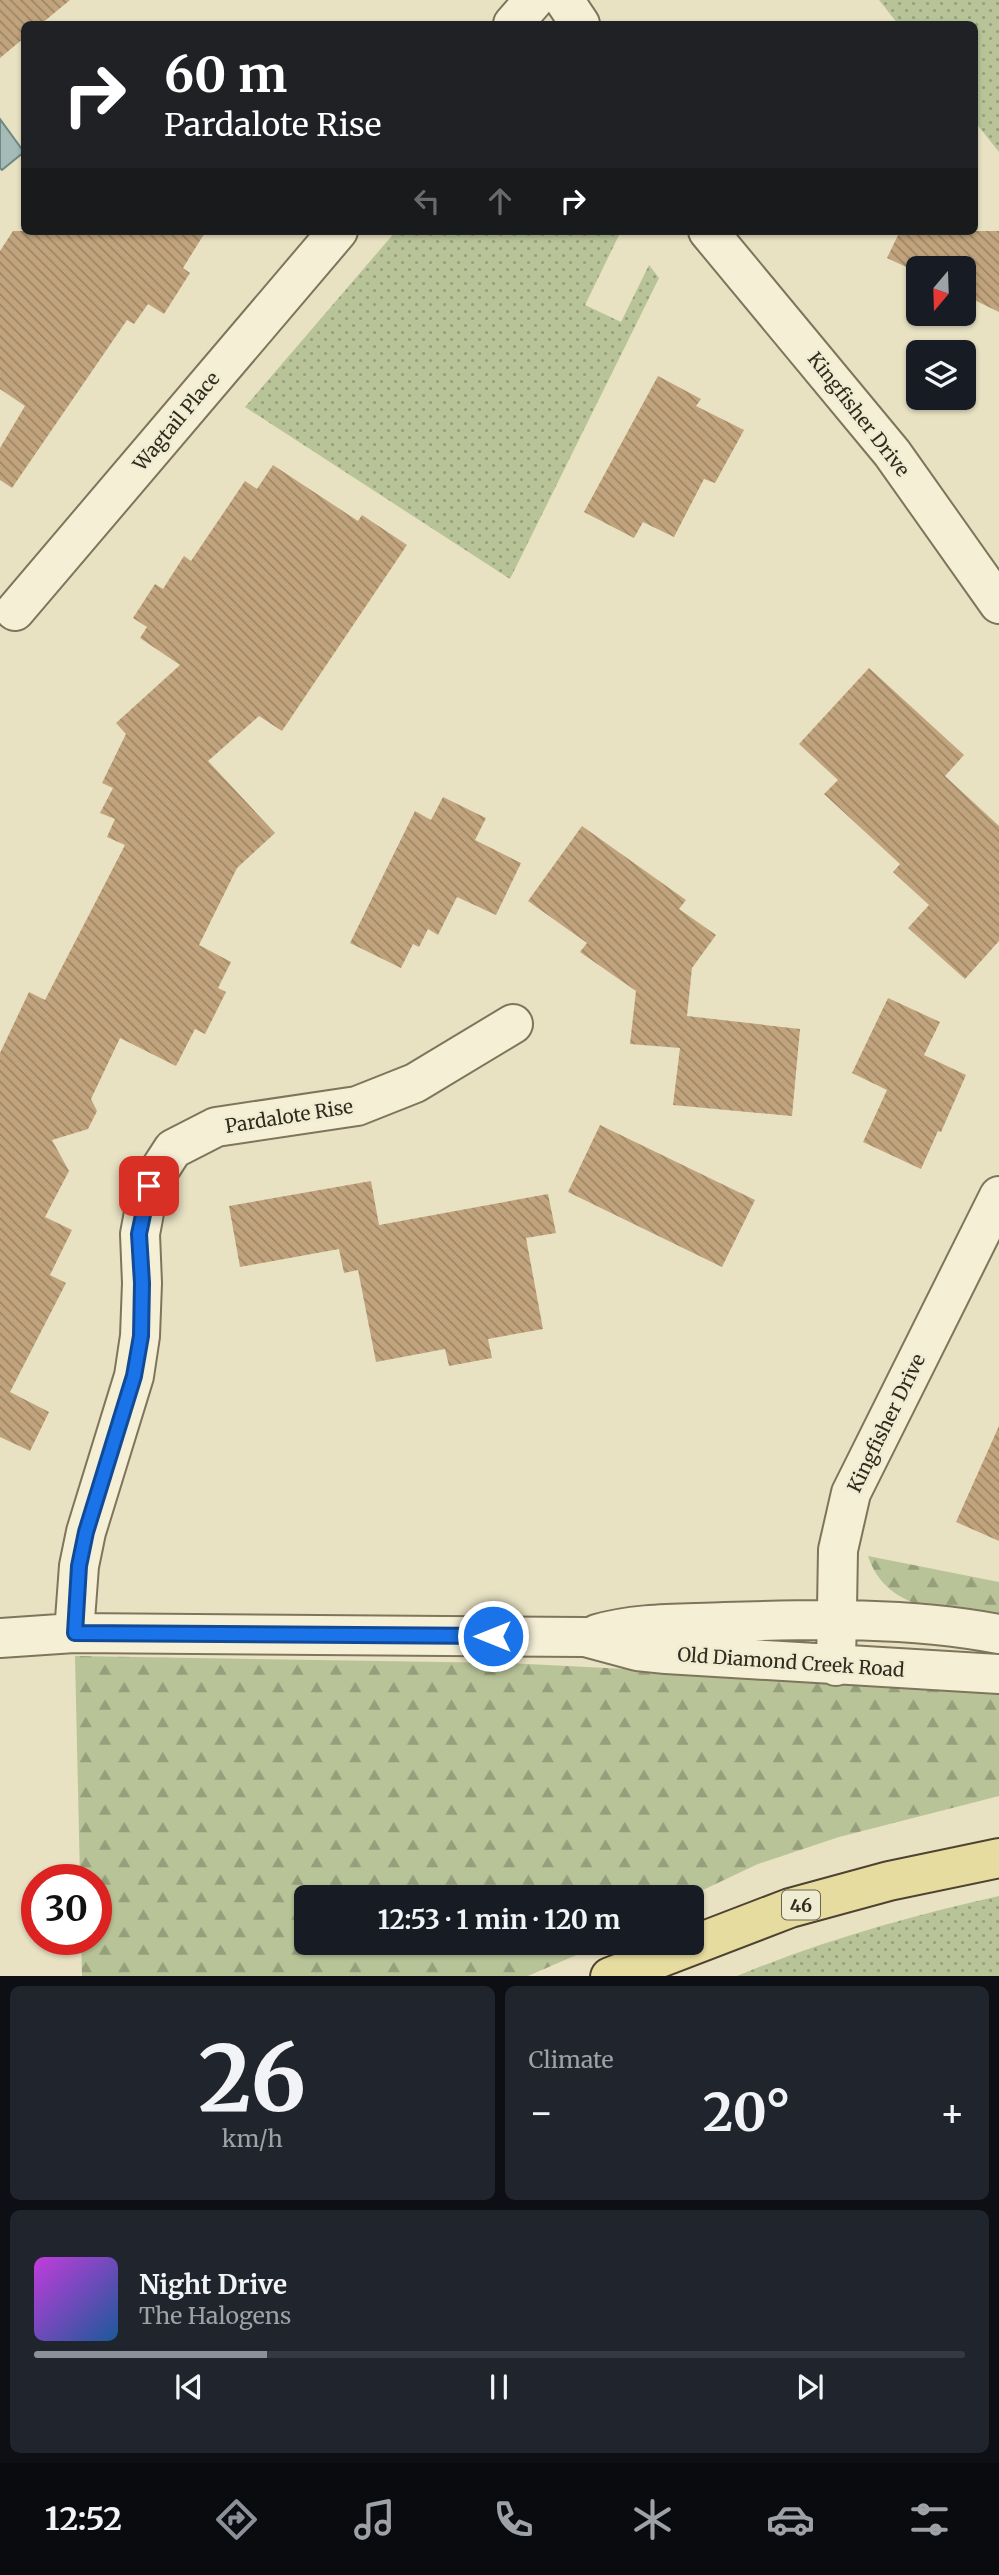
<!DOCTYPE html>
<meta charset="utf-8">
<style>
body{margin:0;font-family:Merriweather,serif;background:#20242c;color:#f1f3f6;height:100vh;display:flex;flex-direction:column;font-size:26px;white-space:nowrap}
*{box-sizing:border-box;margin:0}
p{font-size:23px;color:#9ea1a6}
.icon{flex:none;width:38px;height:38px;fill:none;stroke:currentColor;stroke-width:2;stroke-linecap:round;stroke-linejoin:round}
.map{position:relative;height:1976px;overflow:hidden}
.sheet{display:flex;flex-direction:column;gap:10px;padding:10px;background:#0d0f14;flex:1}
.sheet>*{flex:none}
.banner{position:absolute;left:21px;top:21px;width:957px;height:214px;border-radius:10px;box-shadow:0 2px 5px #0004;background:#202124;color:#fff;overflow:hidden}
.needle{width:46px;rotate:199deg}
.tools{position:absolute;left:906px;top:256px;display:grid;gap:14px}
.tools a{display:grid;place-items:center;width:70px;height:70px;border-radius:10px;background:#171b24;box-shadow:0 2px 5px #0004;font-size:35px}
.speed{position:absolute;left:21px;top:1864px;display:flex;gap:14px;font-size:35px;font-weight:700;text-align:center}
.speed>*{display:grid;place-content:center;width:91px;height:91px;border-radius:50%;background:#171b24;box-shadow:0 2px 5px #0004;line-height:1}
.speed .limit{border:10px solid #d22;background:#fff;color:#111}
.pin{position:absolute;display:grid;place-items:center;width:60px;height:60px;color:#fff;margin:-30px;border-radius:14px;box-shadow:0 4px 10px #0006}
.me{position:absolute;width:77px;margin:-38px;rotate:270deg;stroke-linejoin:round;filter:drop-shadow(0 0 5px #0008)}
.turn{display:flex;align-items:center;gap:24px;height:147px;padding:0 28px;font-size:32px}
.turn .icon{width:91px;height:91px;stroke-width:2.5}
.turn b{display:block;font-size:49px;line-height:60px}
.lanes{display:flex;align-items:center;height:66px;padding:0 28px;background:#0003;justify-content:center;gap:35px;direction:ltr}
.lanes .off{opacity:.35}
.big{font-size:52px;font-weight:700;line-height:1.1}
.sheet .tile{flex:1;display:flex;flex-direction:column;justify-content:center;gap:10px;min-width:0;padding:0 24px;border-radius:10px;background:#20242c}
.sheet .dial{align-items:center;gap:0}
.dial b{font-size:91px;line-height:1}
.song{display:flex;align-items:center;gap:21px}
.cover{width:84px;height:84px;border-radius:10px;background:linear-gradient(135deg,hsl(290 70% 55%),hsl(210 70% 35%))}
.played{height:7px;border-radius:4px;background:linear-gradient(90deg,#8c9099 25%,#363941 25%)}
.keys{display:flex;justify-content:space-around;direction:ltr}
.heat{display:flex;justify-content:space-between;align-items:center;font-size:38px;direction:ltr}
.sheet .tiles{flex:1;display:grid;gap:10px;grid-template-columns:1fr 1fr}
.tile:last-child{grid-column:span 2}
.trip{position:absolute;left:294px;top:1885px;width:410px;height:70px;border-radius:10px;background:#171b24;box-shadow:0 2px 5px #0004;font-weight:700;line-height:70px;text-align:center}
.tab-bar{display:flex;height:112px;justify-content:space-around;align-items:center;background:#090b0e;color:#9ea1a6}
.tab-bar .icon{width:49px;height:49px}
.tab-bar .active{color:#8c9099}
.tab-bar b{font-size:32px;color:#f1f3f6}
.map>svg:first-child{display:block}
.grass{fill:url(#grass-dots)}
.forest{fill:url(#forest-firs)}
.water{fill:#a4bbb8;stroke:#6d8885;stroke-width:2}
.building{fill:url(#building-back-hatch)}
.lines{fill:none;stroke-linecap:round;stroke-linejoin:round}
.minor-casing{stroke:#7f745c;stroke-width:42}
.primary-casing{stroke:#4e4230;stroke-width:42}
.minor{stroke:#f4efd5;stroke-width:38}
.primary{stroke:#e7dc9f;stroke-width:38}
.route-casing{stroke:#114b97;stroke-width:18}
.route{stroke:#1a73e8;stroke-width:12}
.labels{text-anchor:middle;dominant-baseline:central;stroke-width:5;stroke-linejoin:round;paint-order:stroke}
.shield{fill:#f0ecd1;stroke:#6a6454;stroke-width:2}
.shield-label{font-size:18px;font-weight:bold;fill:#312a1e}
.street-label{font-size:19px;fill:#312a1e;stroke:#f0ecd1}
</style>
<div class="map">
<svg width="999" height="1977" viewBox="0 0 999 1977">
<defs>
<pattern id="grass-dots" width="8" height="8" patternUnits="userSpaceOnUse" patternTransform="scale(1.75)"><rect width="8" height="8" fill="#b8c498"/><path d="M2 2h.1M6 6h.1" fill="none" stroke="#969f7b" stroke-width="1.8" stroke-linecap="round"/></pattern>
<pattern id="forest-firs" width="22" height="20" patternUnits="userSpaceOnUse" patternTransform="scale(1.75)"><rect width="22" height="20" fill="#b8c498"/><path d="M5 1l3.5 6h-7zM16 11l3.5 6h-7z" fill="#969f7b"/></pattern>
<pattern id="building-back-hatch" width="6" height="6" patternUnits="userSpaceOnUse" patternTransform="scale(1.75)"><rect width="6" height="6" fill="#c1a47d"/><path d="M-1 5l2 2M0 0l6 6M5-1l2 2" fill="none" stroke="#9d8666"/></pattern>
</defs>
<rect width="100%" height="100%" fill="#e8e2c3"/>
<path class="grass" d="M 879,0 L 999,0 L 999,152 L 975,122 L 975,24 L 898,24 Z
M 396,231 L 621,231 L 585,305 L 621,322 L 649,265 L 659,278 L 510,579 L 245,407 Z
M 999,1896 L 999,1976 L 737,1976 C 818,1942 913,1915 999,1896 Z"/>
<path class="forest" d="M 868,1556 L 999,1582 L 999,1621 C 949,1611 886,1612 868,1556 Z
M 75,1656 L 506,1663 L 999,1688 L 999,1796 L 839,1837 L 758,1864 L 688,1897 L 306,1897 L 306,1942 L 604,1943 L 528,1976 L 82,1976 L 81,1939 L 96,1939 L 96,1880 L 80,1879 Z"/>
<path class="water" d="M 0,119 L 24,152 L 2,170 L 0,168 Z"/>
<path class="building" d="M 0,0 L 70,0 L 41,24 L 24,24 L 24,38 L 0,58 Z
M 13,231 L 206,231 L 183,268 L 190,273 L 164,314 L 148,304 L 134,324 L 127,320 L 12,488 L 0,480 L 0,448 L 25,406 L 0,389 L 0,251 Z
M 900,231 L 999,231 L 999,312 L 964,295 L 964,268 L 919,268 L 919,273 L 887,258 Z
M 658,376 L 701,399 L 696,406 L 744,430 L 715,483 L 704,479 L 674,537 L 643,522 L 634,538 L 584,512 Z
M 273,465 L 358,521 L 362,515 L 407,545 L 282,731 L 259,716 L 208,761 L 275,833 L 237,868 L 199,945 L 231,962 L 218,988 L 226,992 L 205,1034 L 195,1029 L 176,1066 L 120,1038 L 91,1099 L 97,1111 L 88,1129 L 52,1140 L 69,1171 L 45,1217 L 72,1230 L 50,1275 L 66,1283 L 10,1392 L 49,1412 L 30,1451 L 0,1437 L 0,1053 L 29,992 L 45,1000 L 125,845 L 107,837 L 115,819 L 100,813 L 113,788 L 102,783 L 126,734 L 116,723 L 180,665 L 140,638 L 147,627 L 133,618 L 155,584 L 163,589 L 184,556 L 191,561 L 245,481 L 257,489 Z
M 869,668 L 964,755 L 945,776 L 999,826 L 999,941 L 965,979 L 908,928 L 929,905 L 893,872 L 900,864 L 824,794 L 838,780 L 799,744 Z
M 443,797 L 486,818 L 475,840 L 521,863 L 496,915 L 457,897 L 438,935 L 428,929 L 419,947 L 413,944 L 401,968 L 350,943 L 415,811 L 431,820 Z
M 582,826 L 686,900 L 679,909 L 716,935 L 692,968 L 687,1016 L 800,1029 L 792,1116 L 673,1105 L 680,1048 L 630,1044 L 636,991 L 580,952 L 587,943 L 528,901 Z
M 888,998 L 940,1022 L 924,1055 L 966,1075 L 941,1132 L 938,1131 L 921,1169 L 863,1142 L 887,1090 L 852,1073 Z
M 600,1125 L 755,1200 L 722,1267 L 568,1192 Z
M 371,1181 L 379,1225 L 548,1194 L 556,1233 L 526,1238 L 543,1329 L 488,1339 L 492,1358 L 449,1366 L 445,1349 L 376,1362 L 358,1270 L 344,1273 L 339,1249 L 240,1267 L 229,1206 Z
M 999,1426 L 999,1541 L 956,1522 Z"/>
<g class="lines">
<g class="minor-casing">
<path id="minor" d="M 564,0 L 580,24
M 513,24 L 534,0
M 708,231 L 892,453 L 999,604
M 15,611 L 338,231
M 74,1633 L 79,1566 L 86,1532 L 134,1376 L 140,1336 L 142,1283 L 140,1234 L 149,1186 L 173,1149 L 216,1127 L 357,1106 L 415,1083 L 513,1024
M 597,1634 C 638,1622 682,1624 725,1622 C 817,1619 908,1617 999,1634
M 0,1638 L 74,1633 L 585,1637 L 637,1651 L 666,1654 L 999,1674
M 836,1666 L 838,1550 L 851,1493 L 999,1196"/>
</g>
<g class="primary-casing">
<path id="primary" d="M 610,1977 L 790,1908 L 889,1881 L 999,1858"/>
</g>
<use href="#minor" class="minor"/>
<use href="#primary" class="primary"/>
</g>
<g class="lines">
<g class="route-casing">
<path id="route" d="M 149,1186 L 139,1234 L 142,1283 L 141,1336 L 134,1376 L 86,1532 L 79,1566 L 75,1633 L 493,1636"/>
</g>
<use href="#route" class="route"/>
</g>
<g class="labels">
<rect class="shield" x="782" y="1890.5" width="38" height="29" rx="5"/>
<g class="shield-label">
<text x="801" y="1905">46</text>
</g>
<g class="street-label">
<text transform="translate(859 414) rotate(52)">Kingfisher Drive</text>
<text transform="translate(176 421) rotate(-50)">Wagtail Place</text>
<text transform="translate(289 1116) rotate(-9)">Pardalote Rise</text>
<text transform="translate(886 1423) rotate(-64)">Kingfisher Drive</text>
<text transform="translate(791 1662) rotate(4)">Old Diamond Creek Road</text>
</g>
</g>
</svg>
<div class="tools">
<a><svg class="needle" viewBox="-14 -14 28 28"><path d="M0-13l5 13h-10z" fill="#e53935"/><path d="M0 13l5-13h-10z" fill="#9ea1a6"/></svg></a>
<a><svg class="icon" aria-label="layers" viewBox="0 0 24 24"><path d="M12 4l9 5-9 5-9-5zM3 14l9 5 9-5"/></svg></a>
</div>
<div class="speed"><div class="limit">30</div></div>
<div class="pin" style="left:149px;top:1186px;background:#d93025"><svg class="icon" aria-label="arrive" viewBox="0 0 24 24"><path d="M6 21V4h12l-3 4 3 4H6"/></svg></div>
<svg class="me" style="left:493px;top:1636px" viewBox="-20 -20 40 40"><circle r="17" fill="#1a73e8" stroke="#fff" stroke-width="3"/><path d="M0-11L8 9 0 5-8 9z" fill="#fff"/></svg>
<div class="trip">12:53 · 1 min · 120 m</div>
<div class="banner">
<div class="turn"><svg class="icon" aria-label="right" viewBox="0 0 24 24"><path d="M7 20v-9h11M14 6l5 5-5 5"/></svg><div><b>60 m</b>Pardalote Rise</div></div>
<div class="lanes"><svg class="icon off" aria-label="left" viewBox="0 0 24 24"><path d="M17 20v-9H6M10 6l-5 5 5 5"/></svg><svg class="icon off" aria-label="ahead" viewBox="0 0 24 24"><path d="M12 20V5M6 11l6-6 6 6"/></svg><svg class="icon" aria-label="right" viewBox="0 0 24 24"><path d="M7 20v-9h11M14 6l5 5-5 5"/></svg></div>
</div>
</div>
<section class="sheet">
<div class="tiles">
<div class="tile dial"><b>26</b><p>km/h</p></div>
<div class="tile"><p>Climate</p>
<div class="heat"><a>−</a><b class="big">20°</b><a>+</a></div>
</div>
<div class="tile">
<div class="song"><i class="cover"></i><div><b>Night Drive</b><p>The Halogens</p></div></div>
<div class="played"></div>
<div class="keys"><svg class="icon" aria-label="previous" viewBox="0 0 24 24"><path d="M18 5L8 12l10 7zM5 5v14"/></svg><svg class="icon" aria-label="pause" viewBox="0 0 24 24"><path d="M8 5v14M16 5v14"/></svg><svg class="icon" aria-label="next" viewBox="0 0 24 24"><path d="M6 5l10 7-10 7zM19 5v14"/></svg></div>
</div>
</div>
</section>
<nav class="tab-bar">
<b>12:52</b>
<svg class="icon active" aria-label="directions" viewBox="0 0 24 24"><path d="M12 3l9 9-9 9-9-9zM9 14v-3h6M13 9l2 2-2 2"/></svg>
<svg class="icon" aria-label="music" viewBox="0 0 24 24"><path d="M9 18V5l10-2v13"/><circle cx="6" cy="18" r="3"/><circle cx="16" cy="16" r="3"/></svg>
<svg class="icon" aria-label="phone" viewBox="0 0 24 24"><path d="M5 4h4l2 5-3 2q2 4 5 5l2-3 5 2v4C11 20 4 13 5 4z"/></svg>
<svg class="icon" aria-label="climate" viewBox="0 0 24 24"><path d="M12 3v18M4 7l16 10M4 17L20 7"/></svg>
<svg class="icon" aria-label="car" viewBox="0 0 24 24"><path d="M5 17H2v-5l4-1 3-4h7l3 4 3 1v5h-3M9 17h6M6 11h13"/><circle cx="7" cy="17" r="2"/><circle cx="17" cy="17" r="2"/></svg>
<svg class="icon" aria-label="filters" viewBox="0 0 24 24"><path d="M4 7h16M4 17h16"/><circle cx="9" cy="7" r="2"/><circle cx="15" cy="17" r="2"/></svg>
</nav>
